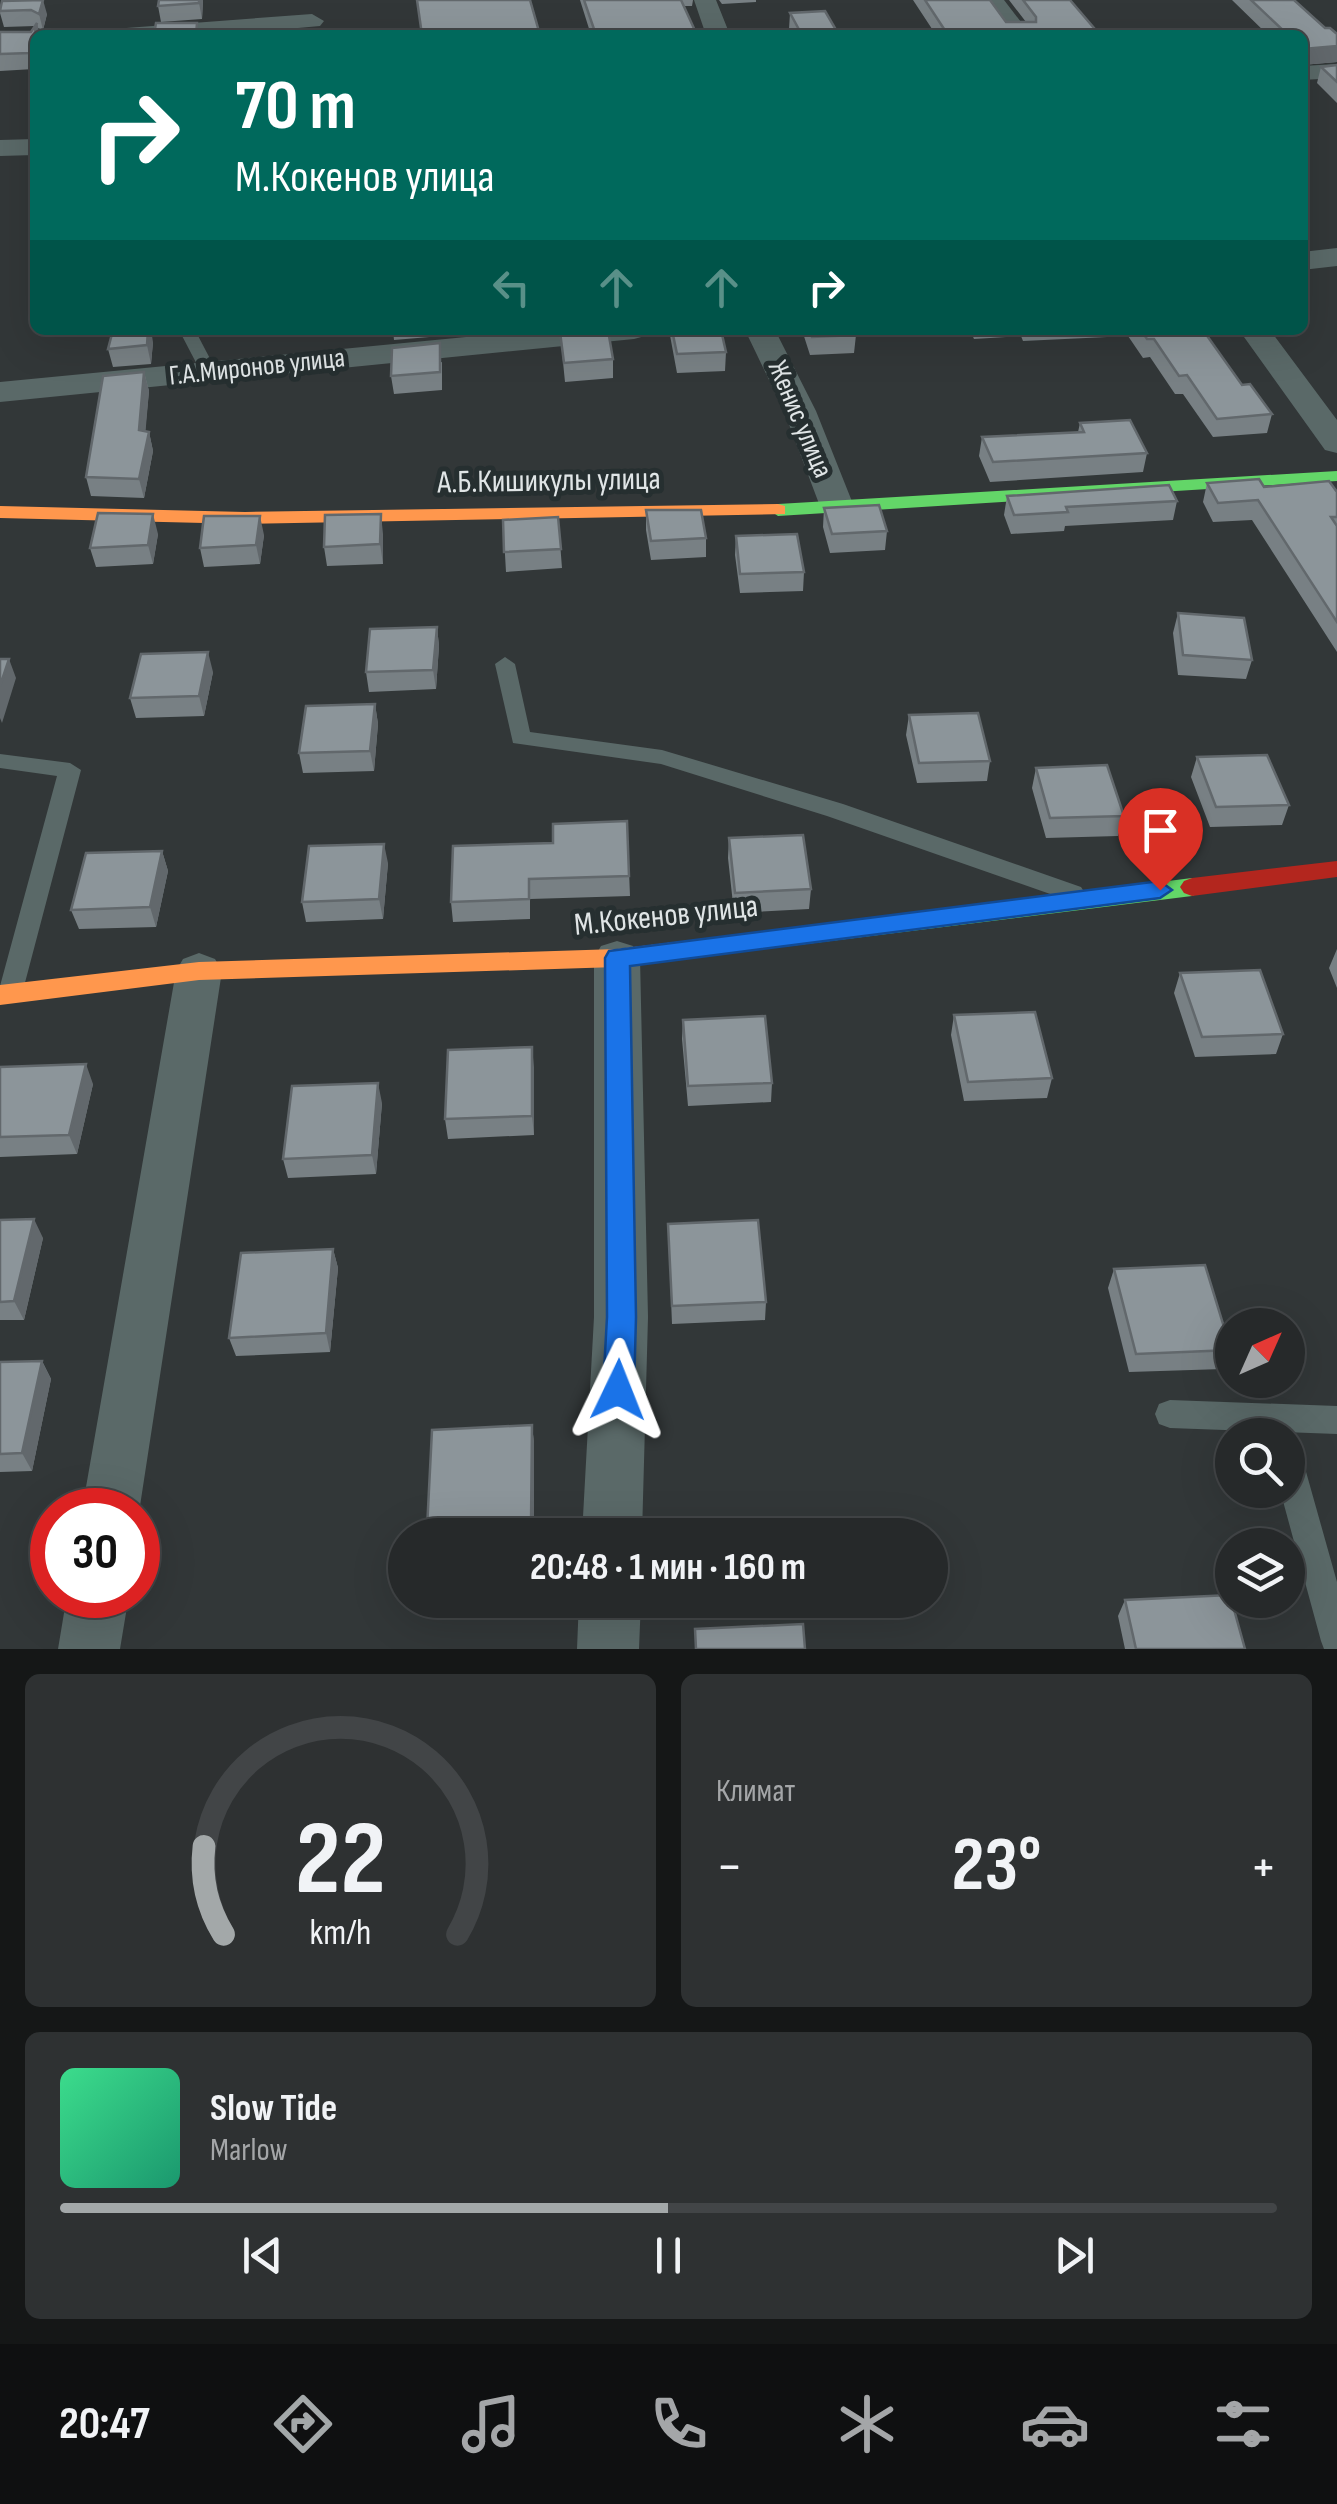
<!DOCTYPE html>
<html lang="ru">
<meta charset="utf-8">
<style>
body{margin:0;font-family:"Sofia Sans Condensed",sans-serif;background:#2e3132;color:#f1f3f6;height:100vh;display:flex;flex-direction:column;font-size:38px;white-space:nowrap}
*{box-sizing:border-box;margin:0}
p{font-size:32px;color:#a4a6a8}
.icon{flex:none;width:55px;height:55px;fill:none;stroke:currentColor;stroke-width:2;stroke-linecap:round;stroke-linejoin:round}
.map{position:relative;height:1649px;overflow:hidden}
.details{display:flex;flex-direction:column;gap:25px;padding:25px;background:#151717;flex:1}
.details>*{flex:none}
.hud{position:absolute;left:30px;top:30px;width:1278px;height:305px;border-radius:15px;box-shadow:0 10px 40px #0002,0 0 0 2px #424547;background:#00695c;color:#fff;overflow:hidden}
.needle{width:65px;rotate:45deg}
.tools{position:absolute;left:1215px;top:1308px;display:grid;gap:20px}
.tools a{display:grid;place-items:center;width:90px;height:90px;border-radius:50%;background:#26292a;box-shadow:0 10px 40px #0002,0 0 0 2px #424547;font-size:50px}
.speed{position:absolute;left:30px;top:1488px;display:flex;gap:20px;font-size:50px;font-weight:700;text-align:center}
.speed>*{display:grid;place-content:center;width:130px;height:130px;border-radius:50%;background:#26292a;box-shadow:0 10px 40px #0002,0 0 0 2px #424547;line-height:1}
.speed .limit{border:15px solid #d22;background:#fff;color:#111}
.pin{position:absolute;display:grid;place-items:center;width:85px;height:85px;color:#fff;margin:-102px -42px;border-radius:50% 50% 50% 0;rotate:-45deg;box-shadow:0 0 10px #0007}
.pin .icon{rotate:45deg}
.me{position:absolute;width:110px;margin:-55px;rotate:2deg;stroke-linejoin:round;filter:drop-shadow(0 0 8px #0008)}
.turn{display:flex;align-items:center;gap:35px;height:210px;padding:0 40px;font-size:45px}
.turn .icon{width:130px;height:130px;stroke-width:2.5}
.turn b{display:block;font-size:70px;line-height:85px}
.lanes{display:flex;align-items:center;height:95px;padding:0 40px;background:#0003;justify-content:center;gap:50px;direction:ltr}
.lanes .off{opacity:.35}
.big{font-size:75px;font-weight:700;line-height:1.1}
.details .tile{flex:1;display:flex;flex-direction:column;justify-content:center;gap:15px;min-width:0;padding:0 35px;border-radius:15px;background:#2e3132}
.details .dial{align-items:center;gap:0}
.dial svg{height:260px;overflow:visible;fill:none;stroke:#424547;stroke-width:7;stroke-linecap:round;text-anchor:middle}
.dial text{fill:#f1f3f6;stroke:none}
.song{display:flex;align-items:center;gap:30px}
.cover{width:120px;height:120px;border-radius:15px;background:linear-gradient(135deg,hsl(150 70% 55%),hsl(160 70% 35%))}
.played{height:10px;border-radius:5px;background:linear-gradient(90deg,#a3a8a9 50%,#424547 50%)}
.keys{display:flex;justify-content:space-around;direction:ltr}
.heat{display:flex;justify-content:space-between;align-items:center;font-size:55px;direction:ltr}
.details .tiles{flex:1;display:grid;gap:25px;grid-template-columns:1fr 1fr}
.tile:last-child{grid-column:span 2}
.trip{position:absolute;left:388px;top:1518px;width:560px;height:100px;border-radius:50px;background:#26292a;box-shadow:0 10px 40px #0002,0 0 0 2px #424547;font-weight:700;line-height:100px;text-align:center}
.tabs{display:flex;height:160px;justify-content:space-around;align-items:center;background:#0f1011;color:#a4a6a8}
.tabs .icon{width:70px;height:70px}
.tabs .current{color:#a3a8a9}
.tabs b{font-size:45px;color:#f1f3f6}
.map>svg:first-child{display:block}
.lines{fill:none;stroke-linecap:round;stroke-linejoin:round}
.lane{fill:#5a6968;fill-rule:evenodd}
.street{fill:#5a6968;fill-rule:evenodd}
.fast{fill:#63d668;fill-rule:evenodd}
.slow{fill:#ff974d;fill-rule:evenodd}
.jam{fill:#b3261e;fill-rule:evenodd}
.wall{fill:#788084}
.shaded-wall{fill:#62686c}
.building{fill:#8c959a;stroke:#62686c;stroke-width:2.5}
.route{fill:#1a73e8;stroke:#114b97;stroke-width:2.5}
.labels{text-anchor:middle;dominant-baseline:central;stroke-width:10;stroke-linejoin:round;paint-order:stroke}
.far-street-label{font-size:28px;fill:#e0e5e6;stroke:#262f30}
.street-label{font-size:32px;fill:#e0e5e6;stroke:#262f30}
</style>
<div class="map">
<svg width="1337" height="1649" viewBox="0 0 1337 1649">
<rect width="100%" height="100%" fill="#323738"/>
<g class="lines">
<path class="lane" d="M 179,330 L 195,330 L 217,372 L 215,376 L 203,376 Z
M 505,657 L 515,664 L 530,732 L 662,750 L 843,804 L 1081,887 L 1085,893 L 1081,899 L 1073,902 L 827,816 L 661,764 L 513,743 L 495,664 Z
M 0,754 L 70,763 L 81,770 L 22,994 L 19,1001 L 1,1001 L 0,986 L 57,776 L 0,768 Z
M 1170,1400 L 1337,1406 L 1337,1434 L 1170,1428 L 1159,1424 L 1155,1414 L 1159,1404 Z
M 1288,1446 L 1299,1451 L 1303,1461 L 1337,1582 L 1337,1649 L 1324,1649 L 1321,1641 L 1280,1490 L 1288,1490 Z"/>
<path class="street" d="M 694,0 L 716,0 L 730,35 L 706,35 Z
M 981,0 L 1004,0 L 1031,35 L 1007,35 Z
M 312,14 L 324,21 L 320,26 L 219,35 L 114,35 L 126,28 Z
M 1337,64 L 1337,78 L 1302,80 L 1302,66 Z
M 35,139 L 35,155 L 0,156 L 0,140 Z
M 1337,248 L 1337,266 L 1302,270 L 1302,252 Z
M 539,330 L 649,330 L 645,336 L 634,339 L 0,402 L 0,382 Z
M 745,330 L 775,330 L 816,411 L 855,509 L 850,516 L 838,519 L 826,516 L 821,509 L 784,411 Z
M 1239,330 L 1270,330 L 1337,420 L 1337,453 L 1325,450 Z
M 617,941 L 633,946 L 640,958 L 648,1317 L 642,1535 L 582,1535 L 594,1317 L 594,958 L 601,946 Z
M 199,953 L 215,959 L 222,971 L 138,1519 L 138,1510 L 82,1510 L 176,971 L 183,959 Z
M 67,1595 L 129,1595 L 120,1649 L 58,1649 Z
M 579,1600 L 641,1600 L 639,1649 L 577,1649 Z"/>
<path class="fast" d="M 1337,471 L 1337,481 L 778,516 L 769,510 L 778,504 Z
M 1192,878 L 1200,881 L 1204,887 L 1200,893 L 1192,896 L 782,947 L 774,944 L 770,938 L 774,932 L 782,929 Z"/>
<path class="slow" d="M 778,504 L 785,506 L 785,514 L 245,524 L 0,518 L 0,506 L 245,512 Z
M 782,929 L 790,932 L 794,938 L 790,944 L 617,967 L 199,980 L 0,1005 L 0,985 L 199,962 L 617,949 Z"/>
<path class="jam" d="M 1337,861 L 1337,877 L 1192,896 L 1184,893 L 1180,887 L 1184,881 L 1192,878 Z"/>
</g>
<path class="wall" d="M 203,0 L 202,19 L 161,22 L 158,6 Z
M 580,0 L 693,0 L 692,6 L 684,6 L 697,35 L 591,35 Z
M 719,0 L 756,0 L 756,2 L 722,4 Z
M 913,0 L 990,0 L 1006,22 L 1026,22 L 1009,0 L 1070,0 L 1100,35 L 936,35 Z
M 1232,0 L 1294,0 L 1325,28 L 1337,34 L 1337,62 L 1302,65 L 1302,35 L 1268,35 Z
M 2,1 L 47,14 L 43,30 L 38,28 L 34,69 L 0,71 L 0,32 L 31,32 L 35,26 L 4,27 L 0,13 Z
M 790,13 L 839,35 L 792,35 L 789,29 Z
M 1337,65 L 1337,103 L 1317,83 L 1321,67 Z
M 393,330 L 441,330 L 441,336 L 394,340 Z
M 669,330 L 721,330 L 726,352 L 725,371 L 677,373 Z
M 802,330 L 854,330 L 856,335 L 854,353 L 810,355 Z
M 970,330 L 1203,330 L 1242,385 L 1272,414 L 1267,433 L 1213,437 L 1183,394 L 1175,394 L 1150,357 L 1143,358 L 1128,336 L 1023,341 L 1021,336 L 974,339 Z
M 560,332 L 613,359 L 613,378 L 565,382 Z
M 153,342 L 151,364 L 113,367 L 108,349 Z
M 442,362 L 442,390 L 394,394 L 391,376 Z
M 144,372 L 149,391 L 145,431 L 149,432 L 153,451 L 144,498 L 91,496 L 86,477 Z
M 1080,423 L 1147,453 L 1143,472 L 990,482 L 979,456 L 982,437 L 1078,432 Z
M 1207,483 L 1337,492 L 1337,652 L 1252,520 L 1213,522 L 1203,502 Z
M 1007,496 L 1177,501 L 1173,520 L 1065,526 L 1064,531 L 1011,534 L 1004,515 Z
M 824,508 L 887,531 L 885,550 L 830,553 L 823,527 Z
M 646,510 L 706,538 L 706,557 L 651,560 L 646,530 Z
M 558,517 L 562,568 L 506,572 L 503,520 Z
M 158,534 L 153,564 L 96,567 L 90,548 Z
M 383,534 L 383,564 L 327,566 L 324,547 Z
M 264,535 L 260,564 L 204,567 L 200,548 Z
M 736,536 L 804,572 L 803,591 L 740,593 L 735,555 Z
M 1178,613 L 1252,660 L 1246,679 L 1178,675 L 1173,633 Z
M 437,627 L 439,646 L 436,689 L 369,692 L 366,672 Z
M 213,672 L 204,716 L 136,718 L 130,698 Z
M 375,704 L 378,724 L 374,771 L 303,773 L 299,753 Z
M 909,715 L 990,761 L 987,781 L 917,783 L 906,735 Z
M 1197,757 L 1289,805 L 1282,825 L 1210,827 L 1191,777 Z
M 1036,768 L 1124,816 L 1118,836 L 1046,838 L 1032,788 Z
M 627,821 L 630,896 L 530,899 L 530,919 L 453,922 L 451,902 L 553,843 Z
M 729,838 L 811,889 L 809,909 L 734,913 L 728,858 Z
M 162,851 L 168,871 L 156,927 L 79,929 L 71,910 Z
M 388,863 L 383,919 L 306,922 L 302,902 Z
M 1337,949 L 1337,988 L 1329,968 Z
M 1180,973 L 1283,1034 L 1276,1054 L 1195,1057 L 1174,993 Z
M 954,1015 L 1052,1078 L 1047,1098 L 964,1101 L 951,1035 Z
M 683,1020 L 772,1083 L 771,1102 L 688,1106 L 682,1039 Z
M 0,1067 L 93,1084 L 77,1154 L 0,1157 Z
M 534,1067 L 534,1135 L 448,1139 L 445,1119 Z
M 382,1103 L 376,1174 L 288,1178 L 283,1159 Z
M 0,1220 L 43,1238 L 24,1320 L 0,1320 Z
M 668,1224 L 766,1302 L 765,1320 L 672,1324 Z
M 333,1249 L 338,1268 L 330,1352 L 236,1356 L 229,1338 Z
M 1114,1269 L 1231,1350 L 1223,1369 L 1129,1372 L 1108,1288 Z
M 42,1361 L 51,1379 L 32,1471 L 0,1472 L 0,1362 Z
M 532,1425 L 534,1443 L 534,1535 L 429,1535 L 427,1529 Z
M 1125,1600 L 1245,1649 L 1125,1649 L 1118,1616 Z"/>
<path class="shaded-wall" d="M 43,0 L 47,14 L 43,30 L 39,14 Z
M 199,0 L 203,0 L 202,19 L 199,3 Z
M 37,23 L 40,35 L 35,35 L 34,69 L 30,53 Z
M 1337,46 L 1337,62 L 1302,65 L 1303,49 Z
M 148,330 L 151,330 L 153,342 L 151,364 L 147,345 Z
M 144,372 L 149,391 L 144,449 L 139,430 Z
M 149,432 L 153,451 L 144,498 L 139,479 Z
M 153,514 L 158,534 L 153,564 L 148,545 Z
M 381,514 L 383,534 L 383,564 L 380,544 Z
M 260,516 L 264,535 L 260,564 L 256,545 Z
M 437,627 L 439,646 L 436,689 L 433,670 Z
M 208,652 L 213,672 L 204,716 L 199,696 Z
M 9,659 L 16,678 L 2,723 L 0,718 L 0,686 Z
M 375,704 L 378,724 L 374,771 L 370,751 Z
M 384,844 L 388,863 L 383,919 L 379,899 Z
M 162,851 L 168,871 L 156,927 L 150,907 Z
M 532,1047 L 534,1067 L 534,1135 L 532,1116 Z
M 86,1064 L 93,1084 L 77,1154 L 69,1135 Z
M 378,1083 L 382,1103 L 376,1174 L 372,1155 Z
M 34,1219 L 43,1238 L 24,1320 L 14,1301 Z
M 333,1249 L 338,1268 L 330,1352 L 326,1333 Z
M 42,1361 L 51,1379 L 32,1471 L 22,1453 Z
M 532,1425 L 534,1443 L 534,1535 L 531,1524 Z"/>
<path class="building" d="M 43,0 L 39,14 L 31,10 L 0,11 L 2,1 Z
M 159,0 L 199,0 L 199,3 L 158,6 Z
M 417,0 L 530,0 L 540,35 L 422,35 Z
M 584,0 L 681,0 L 697,35 L 596,35 Z
M 925,0 L 990,0 L 1006,22 L 1036,22 L 1036,17 L 1023,0 L 1070,0 L 1100,35 L 948,35 Z
M 1251,0 L 1294,0 L 1325,28 L 1330,28 L 1337,34 L 1337,46 L 1303,49 L 1302,35 L 1288,35 Z
M 825,11 L 839,35 L 802,35 L 790,13 Z
M 37,23 L 30,53 L 0,54 L 0,32 L 31,32 Z
M 156,23 L 197,23 L 196,35 L 154,35 Z
M 1337,65 L 1337,82 L 1321,67 Z
M 113,330 L 148,330 L 147,345 L 108,349 Z
M 576,330 L 608,330 L 613,359 L 564,363 L 560,332 Z
M 672,330 L 721,330 L 726,352 L 677,354 Z
M 809,330 L 854,330 L 856,335 L 812,337 Z
M 1141,330 L 1203,330 L 1242,385 L 1250,384 L 1272,414 L 1217,419 L 1187,375 L 1179,376 L 1154,339 L 1147,339 Z
M 440,343 L 440,372 L 391,376 L 392,348 Z
M 144,372 L 139,430 L 149,432 L 139,479 L 86,477 L 103,376 Z
M 1130,420 L 1147,453 L 993,462 L 982,437 L 1084,432 L 1080,423 Z
M 1259,479 L 1264,487 L 1329,481 L 1337,492 L 1337,517 L 1331,517 L 1337,526 L 1337,622 L 1258,500 L 1218,503 L 1207,483 Z
M 1169,485 L 1177,501 L 1066,507 L 1068,512 L 1014,515 L 1007,496 Z
M 879,505 L 887,531 L 832,534 L 824,508 Z
M 646,510 L 701,510 L 706,538 L 651,541 Z
M 98,513 L 153,514 L 148,545 L 90,548 Z
M 381,514 L 380,544 L 324,547 L 325,515 Z
M 204,516 L 260,516 L 256,545 L 200,548 Z
M 558,517 L 561,549 L 504,552 L 503,520 Z
M 797,534 L 804,572 L 740,574 L 736,536 Z
M 1178,613 L 1244,618 L 1252,660 L 1183,655 Z
M 437,627 L 433,670 L 366,672 L 370,629 Z
M 208,652 L 199,696 L 130,698 L 141,654 Z
M 0,659 L 9,659 L 0,686 Z
M 375,704 L 370,751 L 299,753 L 306,706 Z
M 978,713 L 990,761 L 919,763 L 909,715 Z
M 1267,755 L 1289,805 L 1216,807 L 1197,757 Z
M 1107,765 L 1124,816 L 1050,818 L 1036,768 Z
M 627,821 L 629,876 L 529,879 L 529,899 L 451,902 L 453,846 L 553,843 L 553,824 Z
M 803,835 L 811,889 L 735,893 L 729,838 Z
M 384,844 L 379,899 L 302,902 L 309,846 Z
M 162,851 L 150,907 L 71,910 L 86,853 Z
M 1260,970 L 1283,1034 L 1202,1037 L 1180,973 Z
M 1035,1012 L 1052,1078 L 968,1082 L 954,1015 Z
M 765,1016 L 772,1083 L 688,1086 L 683,1020 Z
M 532,1047 L 532,1116 L 445,1119 L 448,1050 Z
M 86,1064 L 69,1135 L 0,1137 L 0,1067 Z
M 378,1083 L 372,1155 L 283,1159 L 292,1086 Z
M 34,1219 L 14,1301 L 0,1302 L 0,1220 Z
M 758,1220 L 766,1302 L 672,1306 L 668,1224 Z
M 333,1249 L 326,1333 L 229,1338 L 241,1253 Z
M 1205,1265 L 1231,1350 L 1136,1354 L 1114,1269 Z
M 42,1361 L 22,1453 L 0,1454 L 0,1362 Z
M 532,1425 L 531,1524 L 427,1529 L 432,1430 Z
M 1230,1595 L 1245,1649 L 1136,1649 L 1125,1600 Z
M 803,1624 L 805,1649 L 696,1649 L 695,1629 Z"/>
<path class="route" d="M 1160,881 L 1172,890 L 1160,898 L 630,966 L 636,1317 L 634,1390 L 629,1399 L 618,1404 L 608,1399 L 603,1390 L 607,1317 L 605,958 L 609,951 Z"/>
<g class="labels">
<g class="far-street-label">
<text transform="translate(257 367) rotate(-6)">Г.А.Миронов улица</text>
<text transform="translate(800 419) rotate(67)">Женис улица</text>
</g>
<g class="street-label">
<text transform="translate(549 481) rotate(-1)">А.Б.Кишикулы улица</text>
<text transform="translate(666 916) rotate(-6)">М.Кокенов улица</text>
</g>
</g>
</svg>
<div class="tools">
<a><svg class="needle" viewBox="-14 -14 28 28"><path d="M0-13l5 13h-10z" fill="#e53935"/><path d="M0 13l5-13h-10z" fill="#a4a6a8"/></svg></a>
<a><svg class="icon" aria-label="search" viewBox="0 0 24 24"><circle cx="10" cy="10" r="6"/><path d="M15 15l6 6"/></svg></a>
<a><svg class="icon" aria-label="layers" viewBox="0 0 24 24"><path d="M12 4l9 5-9 5-9-5zM3 14l9 5 9-5"/></svg></a>
</div>
<div class="speed"><div class="limit">30</div></div>
<div class="pin" style="left:1160px;top:890px;background:#d93025"><svg class="icon" aria-label="arrive" viewBox="0 0 24 24"><path d="M6 21V4h12l-3 4 3 4H6"/></svg></div>
<svg class="me" style="left:618px;top:1390px" viewBox="-20 -20 40 40"><path d="M0-17L14 15 0 8-14 15z" fill="#1a73e8" stroke="#fff" stroke-width="4"/></svg>
<div class="trip">20:48 · 1 мин · 160 m</div>
<div class="hud">
<div class="turn"><svg class="icon" aria-label="right" viewBox="0 0 24 24"><path d="M7 20v-9h11M14 6l5 5-5 5"/></svg><div><b>70 m</b>М.Кокенов улица</div></div>
<div class="lanes"><svg class="icon off" aria-label="left" viewBox="0 0 24 24"><path d="M17 20v-9H6M10 6l-5 5 5 5"/></svg><svg class="icon off" aria-label="ahead" viewBox="0 0 24 24"><path d="M12 20V5M6 11l6-6 6 6"/></svg><svg class="icon off" aria-label="ahead" viewBox="0 0 24 24"><path d="M12 20V5M6 11l6-6 6 6"/></svg><svg class="icon" aria-label="right" viewBox="0 0 24 24"><path d="M7 20v-9h11M14 6l5 5-5 5"/></svg></div>
</div>
</div>
<section class="details">
<div class="tiles">
<div class="tile dial"><svg viewBox="0 0 100 80">
<path d="M14 69A42 42 0 1 1 86 69"/>
<path d="M14 69A42 42 0 0 1 8 42" stroke="#a3a8a9"/>
<text x="50" y="56" font-size="32" font-weight="700">22</text>
<text x="50" y="72" font-size="11">km/h</text>
</svg></div>
<div class="tile"><p>Климат</p>
<div class="heat"><a>−</a><b class="big">23°</b><a>+</a></div>
</div>
<div class="tile">
<div class="song"><i class="cover"></i><div><b>Slow Tide</b><p>Marlow</p></div></div>
<div class="played"></div>
<div class="keys"><svg class="icon" aria-label="previous" viewBox="0 0 24 24"><path d="M18 5L8 12l10 7zM5 5v14"/></svg><svg class="icon" aria-label="pause" viewBox="0 0 24 24"><path d="M8 5v14M16 5v14"/></svg><svg class="icon" aria-label="next" viewBox="0 0 24 24"><path d="M6 5l10 7-10 7zM19 5v14"/></svg></div>
</div>
</div>
</section>
<nav class="tabs">
<b>20:47</b>
<svg class="icon current" aria-label="directions" viewBox="0 0 24 24"><path d="M12 3l9 9-9 9-9-9zM9 14v-3h6M13 9l2 2-2 2"/></svg>
<svg class="icon" aria-label="music" viewBox="0 0 24 24"><path d="M9 18V5l10-2v13"/><circle cx="6" cy="18" r="3"/><circle cx="16" cy="16" r="3"/></svg>
<svg class="icon" aria-label="phone" viewBox="0 0 24 24"><path d="M5 4h4l2 5-3 2q2 4 5 5l2-3 5 2v4C11 20 4 13 5 4z"/></svg>
<svg class="icon" aria-label="climate" viewBox="0 0 24 24"><path d="M12 3v18M4 7l16 10M4 17L20 7"/></svg>
<svg class="icon" aria-label="car" viewBox="0 0 24 24"><path d="M5 17H2v-5l4-1 3-4h7l3 4 3 1v5h-3M9 17h6M6 11h13"/><circle cx="7" cy="17" r="2"/><circle cx="17" cy="17" r="2"/></svg>
<svg class="icon" aria-label="filters" viewBox="0 0 24 24"><path d="M4 7h16M4 17h16"/><circle cx="9" cy="7" r="2"/><circle cx="15" cy="17" r="2"/></svg>
</nav>
